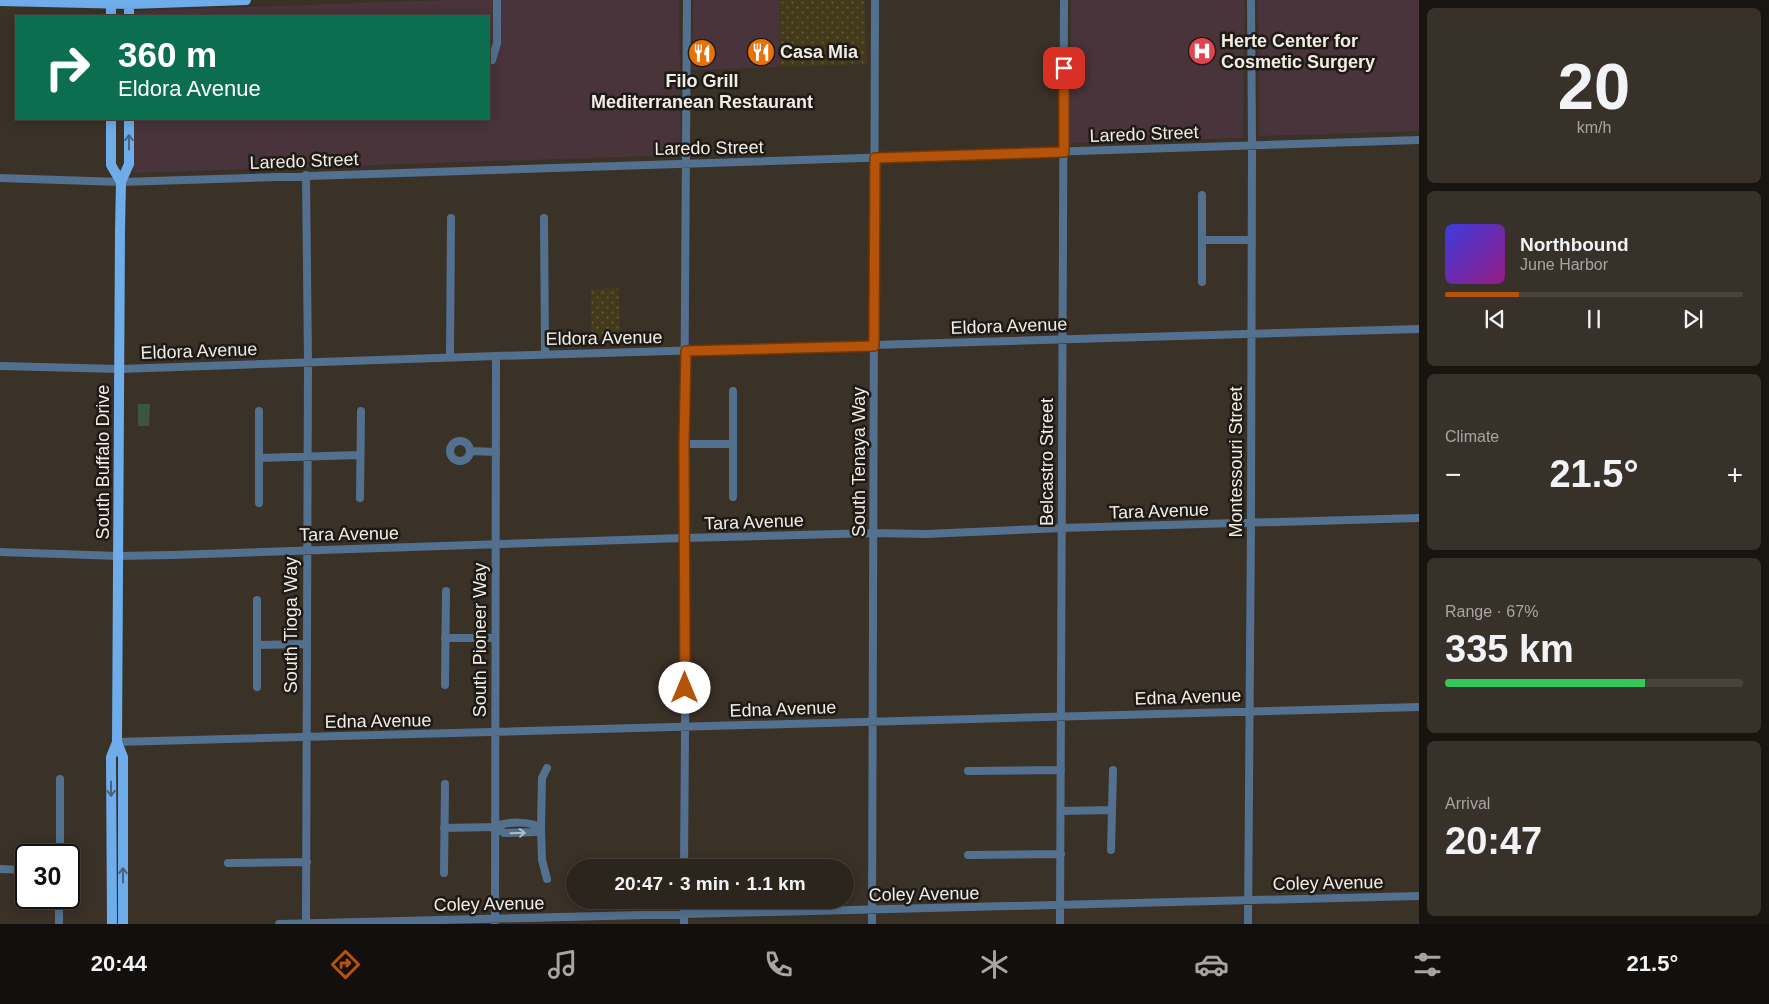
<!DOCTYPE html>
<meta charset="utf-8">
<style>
body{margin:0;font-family:Arial,sans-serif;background:#38312a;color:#f1f3f6;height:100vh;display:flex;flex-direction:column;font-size:19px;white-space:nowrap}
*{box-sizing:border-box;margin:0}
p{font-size:16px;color:#a6a5a4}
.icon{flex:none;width:28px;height:28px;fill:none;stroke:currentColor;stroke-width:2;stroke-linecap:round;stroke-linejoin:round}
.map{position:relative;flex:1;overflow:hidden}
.drawer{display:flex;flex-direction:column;gap:8px;padding:8px;background:#181410;width:350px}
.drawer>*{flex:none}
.guide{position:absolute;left:15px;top:15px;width:475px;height:105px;border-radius:0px;box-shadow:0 2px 12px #0003,0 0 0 1px #48423b;background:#0b6e4f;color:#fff;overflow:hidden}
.speed{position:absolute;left:15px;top:844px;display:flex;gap:10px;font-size:25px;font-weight:700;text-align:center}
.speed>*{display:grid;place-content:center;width:65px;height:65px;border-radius:50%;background:#2c251d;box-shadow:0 2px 12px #0003,0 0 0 1px #48423b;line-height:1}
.speed .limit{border:2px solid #111;border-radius:8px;background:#fff;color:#111}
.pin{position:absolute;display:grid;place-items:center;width:42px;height:42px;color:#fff;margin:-21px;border-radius:10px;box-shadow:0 2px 8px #0006}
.me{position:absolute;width:55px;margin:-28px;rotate:0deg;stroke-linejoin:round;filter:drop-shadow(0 0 4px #0008)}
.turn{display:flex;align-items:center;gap:18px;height:105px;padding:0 20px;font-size:22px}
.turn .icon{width:65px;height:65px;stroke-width:2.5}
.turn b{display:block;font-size:35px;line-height:42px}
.big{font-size:38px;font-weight:600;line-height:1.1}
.drawer .widget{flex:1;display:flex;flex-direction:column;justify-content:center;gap:8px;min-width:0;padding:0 18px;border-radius:8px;background:#38312a}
.drawer .dial{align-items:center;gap:0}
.dial b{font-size:65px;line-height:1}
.song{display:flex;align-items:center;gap:15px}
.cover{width:60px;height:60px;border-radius:8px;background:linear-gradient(135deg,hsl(240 70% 55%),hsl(310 70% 35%))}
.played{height:5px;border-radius:2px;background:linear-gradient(90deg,#b45309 25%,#48423b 25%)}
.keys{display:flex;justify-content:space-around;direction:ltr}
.heat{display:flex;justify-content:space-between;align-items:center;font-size:28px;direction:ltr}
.charge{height:8px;border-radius:4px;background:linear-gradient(90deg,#34c759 67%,#48423b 0)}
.trip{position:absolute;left:566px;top:859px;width:288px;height:50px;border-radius:25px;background:#2c251d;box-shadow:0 2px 12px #0003,0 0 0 1px #48423b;font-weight:600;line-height:50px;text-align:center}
.dock{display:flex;height:80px;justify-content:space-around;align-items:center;background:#120f0c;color:#a6a5a4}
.dock .icon{width:35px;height:35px}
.dock .active{color:#b45309}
.dock b{font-size:22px;color:#f1f3f6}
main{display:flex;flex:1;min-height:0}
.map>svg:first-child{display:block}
.commercial{fill:#48343a}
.grass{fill:#3d553c}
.sand{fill:url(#sand-dots)}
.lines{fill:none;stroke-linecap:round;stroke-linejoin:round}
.minor{stroke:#53718f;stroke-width:8}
.major{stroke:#6fadea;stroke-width:10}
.oneway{stroke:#466480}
.oneway2{stroke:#b2bbc3}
.route-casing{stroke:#753606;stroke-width:12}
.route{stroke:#b45309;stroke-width:9}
.labels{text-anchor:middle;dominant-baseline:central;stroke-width:5;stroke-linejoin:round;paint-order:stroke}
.poi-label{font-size:18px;font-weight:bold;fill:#f2ece5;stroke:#1e1a15;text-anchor:start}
.street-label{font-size:18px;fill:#f2ece5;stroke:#1e1a15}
</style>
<main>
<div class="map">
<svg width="1419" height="924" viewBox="0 0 1419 924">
<defs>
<pattern id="sand-dots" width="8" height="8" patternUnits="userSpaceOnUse" patternTransform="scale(1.25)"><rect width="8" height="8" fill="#433a1a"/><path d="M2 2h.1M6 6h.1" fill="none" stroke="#5f573b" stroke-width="1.8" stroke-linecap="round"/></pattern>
</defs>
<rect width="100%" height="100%" fill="#3a3127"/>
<path class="commercial" d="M 447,0 L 679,0 L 681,155 L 133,173 L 133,119 L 489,119 L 489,16 L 134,16 L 134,11 Z
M 693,0 L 779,0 L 780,67 L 692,70 Z
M 1071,0 L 1245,0 L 1243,138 L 1070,143 Z
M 1258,0 L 1419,0 L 1419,131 L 1259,136 Z"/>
<path class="grass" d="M 138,404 L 150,404 L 149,426 L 138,426 Z"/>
<path class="sand" d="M 779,0 L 864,0 L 867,64 L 780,67 Z
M 619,288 L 620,344 L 591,345 L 591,289 Z"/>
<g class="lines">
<path class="minor" d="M 492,60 L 497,43 L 497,0
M 0,178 L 121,182 L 1419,140
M 1202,195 L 1202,282
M 544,218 L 545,354
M 1202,240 L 1252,240
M 450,357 L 451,218
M 0,366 L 120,369 L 496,356 L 1419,329
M450 451a10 10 0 1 1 20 0a10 10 0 1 1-20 0Z
M 684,444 L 733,444
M 470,451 L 496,452
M 259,458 L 360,455
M 733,497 L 733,391
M 360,498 L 361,411
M 259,503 L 259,411
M 0,552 L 119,556 L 173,555 L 684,538 L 874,533 L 925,534 L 1062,528 L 1419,518
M 445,638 L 495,638
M 257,645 L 306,644
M 445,685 L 446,591
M 257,687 L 257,600
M 117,742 L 1419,707
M 968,771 L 1061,770
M 1061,811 L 1112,810
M 444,828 L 495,827 C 505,821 532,821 541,828 L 536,832 L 504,833 L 495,827
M 1111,850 L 1113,770
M 60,855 L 60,779
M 968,855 L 1061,854
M 228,863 L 307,862
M 684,868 L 686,591 L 684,444 L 687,0
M 0,869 L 26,870
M 444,873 L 445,784
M 547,879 L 542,860 L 541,828 L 542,778 L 547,768
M 59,924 L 59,898
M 279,924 L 1419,896
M 306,924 L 308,362 L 306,175
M 495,924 L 496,356
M 684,924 L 684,900
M 872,924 L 875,0
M 1060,924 L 1064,0
M 1248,924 L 1251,523 L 1252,145 L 1251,0"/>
<path class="major" d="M 111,0 L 111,16
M 0,1 L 130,4 L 246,0
M 129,16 L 129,0
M 111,119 L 111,165 L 121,182
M 112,924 L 111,757 L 117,742
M 123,924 L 123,757 L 117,742 L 120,231 L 121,182 L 129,164 L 129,119"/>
</g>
<defs><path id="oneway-shaft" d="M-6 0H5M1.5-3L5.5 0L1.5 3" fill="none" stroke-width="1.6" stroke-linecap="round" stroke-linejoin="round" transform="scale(1.25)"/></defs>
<g class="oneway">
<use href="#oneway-shaft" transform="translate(129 142) rotate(-90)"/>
<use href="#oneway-shaft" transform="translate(111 789) rotate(90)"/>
<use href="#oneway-shaft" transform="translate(123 875) rotate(-90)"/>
</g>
<use class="oneway2" href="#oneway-shaft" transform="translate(518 833) rotate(-2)"/>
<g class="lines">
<g class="route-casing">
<path id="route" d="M 685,688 L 684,444 L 686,351 L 874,346 L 875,158 L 1064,152 L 1064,68"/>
</g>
<use href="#route" class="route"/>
</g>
<defs>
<g id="hospital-disc" transform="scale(1.4375)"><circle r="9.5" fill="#e0444e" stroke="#1e1a15"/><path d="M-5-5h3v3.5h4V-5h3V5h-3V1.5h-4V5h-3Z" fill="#fff"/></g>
<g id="restaurant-disc" transform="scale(1.4375)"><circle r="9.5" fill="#e8710a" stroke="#1e1a15"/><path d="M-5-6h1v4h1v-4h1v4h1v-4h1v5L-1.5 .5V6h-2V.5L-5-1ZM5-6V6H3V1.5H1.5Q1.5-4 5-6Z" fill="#fff"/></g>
</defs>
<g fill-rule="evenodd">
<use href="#hospital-disc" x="1202" y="51"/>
<use href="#restaurant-disc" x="761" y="52"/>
<use href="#restaurant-disc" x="702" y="53"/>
</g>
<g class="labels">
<g class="poi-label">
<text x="1221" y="41">Herte Center for<tspan x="1221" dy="21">Cosmetic Surgery</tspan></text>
<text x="780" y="52">Casa Mia</text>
<text x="702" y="81" text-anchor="middle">Filo Grill<tspan x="702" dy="21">Mediterranean Restaurant</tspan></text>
</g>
<g class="street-label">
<text transform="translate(1144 134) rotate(-2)">Laredo Street</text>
<text transform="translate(709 148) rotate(-1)">Laredo Street</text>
<text transform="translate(304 161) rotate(-2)">Laredo Street</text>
<text transform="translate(1009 326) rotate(-2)">Eldora Avenue</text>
<text transform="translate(604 338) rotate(-1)">Eldora Avenue</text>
<text transform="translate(199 351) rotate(-2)">Eldora Avenue</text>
<text transform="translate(103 462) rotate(-90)">South Buffalo Drive</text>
<text transform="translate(859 462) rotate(-90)">South Tenaya Way</text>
<text transform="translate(1047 462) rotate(-90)">Belcastro Street</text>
<text transform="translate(1236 462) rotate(-90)">Montessouri Street</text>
<text transform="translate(1159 511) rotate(-2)">Tara Avenue</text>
<text transform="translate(754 522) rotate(-2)">Tara Avenue</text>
<text transform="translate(349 534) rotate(-1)">Tara Avenue</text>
<text transform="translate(291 625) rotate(-90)">South Tioga Way</text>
<text transform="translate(480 640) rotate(-90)">South Pioneer Way</text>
<text transform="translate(1188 697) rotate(-2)">Edna Avenue</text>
<text transform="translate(783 709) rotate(-2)">Edna Avenue</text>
<text transform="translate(378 721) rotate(-1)">Edna Avenue</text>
<text transform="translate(1328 883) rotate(-1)">Coley Avenue</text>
<text transform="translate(924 894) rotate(-1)">Coley Avenue</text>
<text transform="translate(489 904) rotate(-1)">Coley Avenue</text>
</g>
</g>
</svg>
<div class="speed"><div class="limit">30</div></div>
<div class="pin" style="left:1064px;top:68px;background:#d93025"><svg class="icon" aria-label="arrive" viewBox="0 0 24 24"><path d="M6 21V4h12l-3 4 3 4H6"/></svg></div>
<svg class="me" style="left:685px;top:688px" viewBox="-20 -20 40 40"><circle r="19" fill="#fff"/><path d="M0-13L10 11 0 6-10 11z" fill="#b45309"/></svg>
<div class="trip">20:47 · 3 min · 1.1 km</div>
<div class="guide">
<div class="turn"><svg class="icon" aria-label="right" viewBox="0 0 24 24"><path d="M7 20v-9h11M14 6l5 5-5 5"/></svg><div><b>360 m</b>Eldora Avenue</div></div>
</div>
</div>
<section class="drawer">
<div class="widget dial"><b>20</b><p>km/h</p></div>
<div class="widget">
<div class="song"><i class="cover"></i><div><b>Northbound</b><p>June Harbor</p></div></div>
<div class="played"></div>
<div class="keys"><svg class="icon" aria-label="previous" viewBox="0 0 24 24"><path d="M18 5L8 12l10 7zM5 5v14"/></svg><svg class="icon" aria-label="pause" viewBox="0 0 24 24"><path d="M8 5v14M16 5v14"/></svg><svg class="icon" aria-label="next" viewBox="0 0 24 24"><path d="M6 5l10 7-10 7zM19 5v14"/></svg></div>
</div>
<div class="widget"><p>Climate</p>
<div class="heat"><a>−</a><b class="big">21.5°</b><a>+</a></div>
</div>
<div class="widget"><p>Range · 67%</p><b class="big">335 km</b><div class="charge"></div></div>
<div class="widget"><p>Arrival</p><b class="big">20:47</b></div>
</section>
</main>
<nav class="dock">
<b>20:44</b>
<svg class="icon active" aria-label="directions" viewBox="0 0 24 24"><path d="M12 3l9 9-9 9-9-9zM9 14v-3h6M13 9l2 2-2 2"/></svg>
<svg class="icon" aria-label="music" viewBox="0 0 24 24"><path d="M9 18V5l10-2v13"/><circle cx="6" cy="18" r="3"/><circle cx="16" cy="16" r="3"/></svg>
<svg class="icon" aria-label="phone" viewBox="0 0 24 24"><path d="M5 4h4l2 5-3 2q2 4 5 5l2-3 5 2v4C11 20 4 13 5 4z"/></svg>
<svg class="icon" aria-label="climate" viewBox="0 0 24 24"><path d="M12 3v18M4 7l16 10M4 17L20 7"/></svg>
<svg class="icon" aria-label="car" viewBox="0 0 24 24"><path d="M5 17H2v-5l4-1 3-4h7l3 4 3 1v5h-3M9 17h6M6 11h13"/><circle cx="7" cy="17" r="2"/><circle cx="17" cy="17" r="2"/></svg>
<svg class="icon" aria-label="filters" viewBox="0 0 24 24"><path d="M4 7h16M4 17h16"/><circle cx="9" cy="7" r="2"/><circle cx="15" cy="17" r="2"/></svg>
<b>21.5°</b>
</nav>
